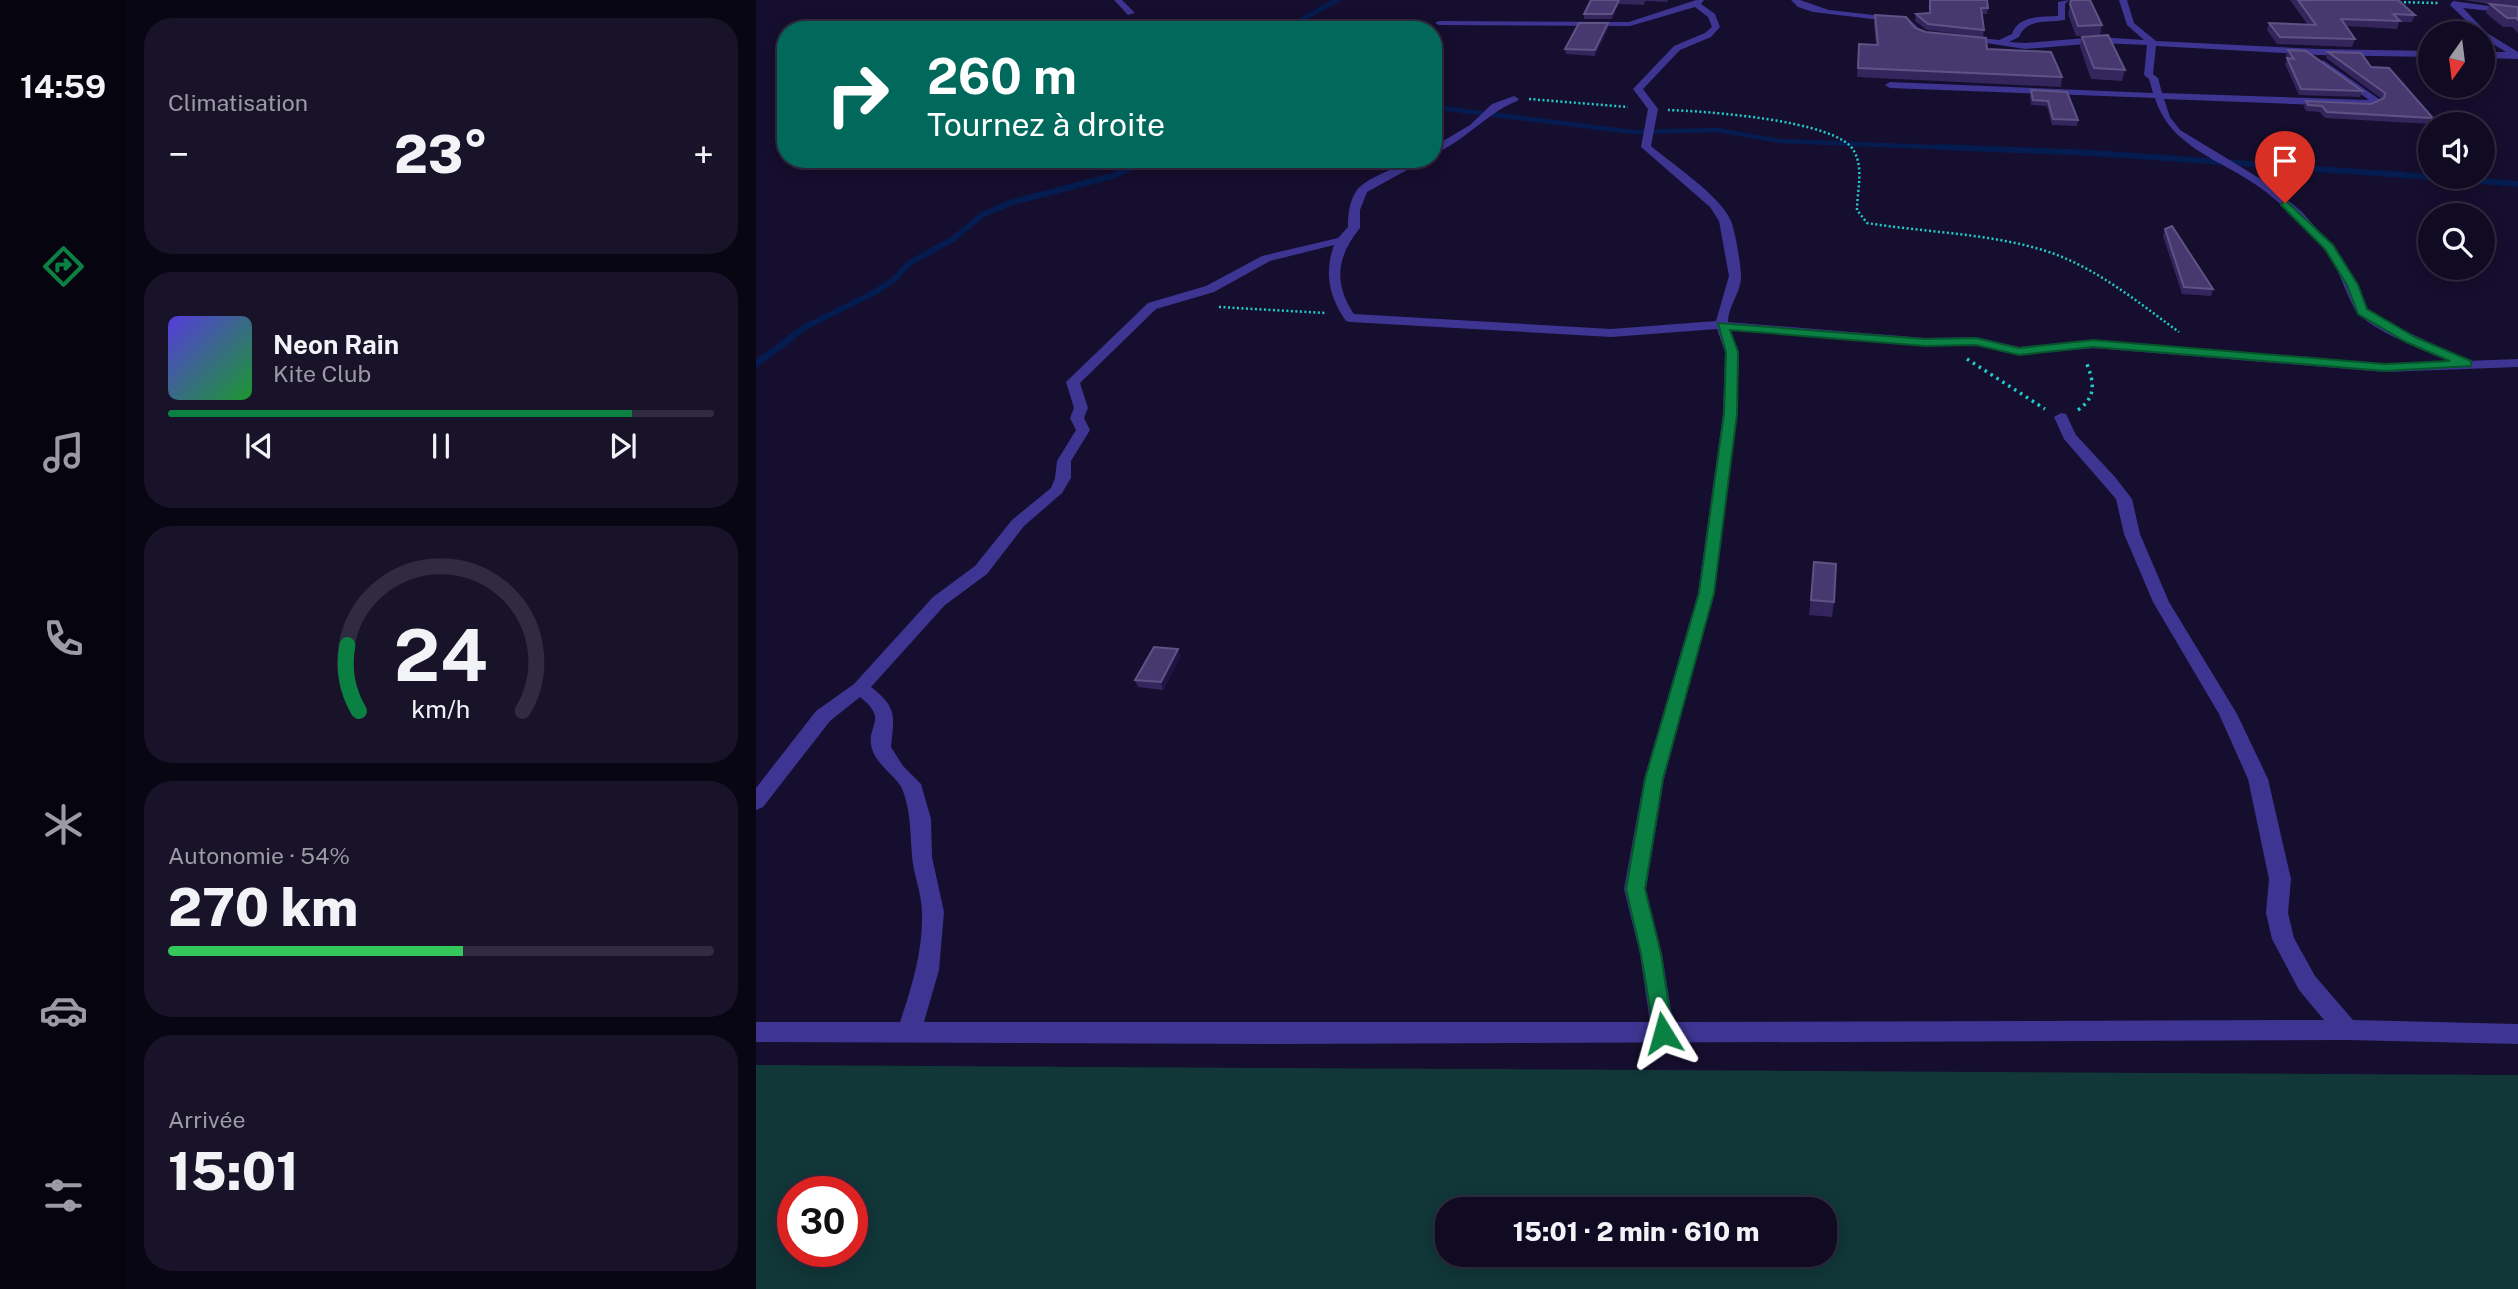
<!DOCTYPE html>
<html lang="fr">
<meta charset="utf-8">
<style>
body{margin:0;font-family:"Public Sans",sans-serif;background:#19132a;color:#f1f3f6;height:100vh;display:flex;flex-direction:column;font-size:26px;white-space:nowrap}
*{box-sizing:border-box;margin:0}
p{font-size:23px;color:#9c9aa5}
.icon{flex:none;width:38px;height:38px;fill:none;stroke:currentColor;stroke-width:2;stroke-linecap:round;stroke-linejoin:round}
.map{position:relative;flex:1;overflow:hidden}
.sheet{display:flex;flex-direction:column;gap:18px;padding:18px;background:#090613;width:630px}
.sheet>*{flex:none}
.banner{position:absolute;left:21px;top:21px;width:665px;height:147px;border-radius:28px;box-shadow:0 4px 18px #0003,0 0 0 2px #302b40;background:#00695c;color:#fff;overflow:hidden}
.needle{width:46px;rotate:194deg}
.buttons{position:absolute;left:1662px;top:21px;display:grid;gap:14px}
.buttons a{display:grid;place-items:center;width:77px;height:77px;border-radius:50%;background:#100a22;box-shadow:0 4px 18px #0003,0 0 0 2px #302b40;font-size:35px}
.speed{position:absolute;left:21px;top:1176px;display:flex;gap:14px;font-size:35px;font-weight:700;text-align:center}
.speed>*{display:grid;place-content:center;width:91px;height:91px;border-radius:50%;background:#100a22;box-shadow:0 4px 18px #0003,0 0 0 2px #302b40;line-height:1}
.speed .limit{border:10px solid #d22;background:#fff;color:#111}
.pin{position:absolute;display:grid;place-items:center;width:60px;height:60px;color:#fff;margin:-72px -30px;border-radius:50% 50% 50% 0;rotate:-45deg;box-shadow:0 0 7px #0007}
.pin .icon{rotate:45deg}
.me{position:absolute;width:77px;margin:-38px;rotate:352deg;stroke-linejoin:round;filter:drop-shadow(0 0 5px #0008)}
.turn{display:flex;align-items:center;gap:24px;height:147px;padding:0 35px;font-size:32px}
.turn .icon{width:91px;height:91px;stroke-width:2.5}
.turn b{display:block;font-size:49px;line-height:60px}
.big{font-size:52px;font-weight:800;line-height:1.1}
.sheet .widget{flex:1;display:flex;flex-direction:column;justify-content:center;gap:10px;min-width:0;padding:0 24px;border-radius:28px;background:#19132a}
.sheet .dial{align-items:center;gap:0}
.dial svg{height:182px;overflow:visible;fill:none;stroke:#302b40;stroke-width:7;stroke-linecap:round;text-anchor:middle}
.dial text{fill:#f1f3f6;stroke:none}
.song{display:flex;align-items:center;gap:21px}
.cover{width:84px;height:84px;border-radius:10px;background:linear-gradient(135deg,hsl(250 70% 55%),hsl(130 70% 35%))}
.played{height:7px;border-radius:4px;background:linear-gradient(90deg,#0b8043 85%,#302b40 85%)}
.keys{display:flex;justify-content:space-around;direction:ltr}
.heat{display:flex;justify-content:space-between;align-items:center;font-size:38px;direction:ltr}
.charge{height:10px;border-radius:5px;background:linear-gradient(90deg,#34c759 54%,#302b40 0)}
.trip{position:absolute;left:679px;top:1197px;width:402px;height:70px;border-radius:28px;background:#100a22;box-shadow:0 4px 18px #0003,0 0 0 2px #302b40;font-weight:800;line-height:70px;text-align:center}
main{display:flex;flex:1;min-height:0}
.menu{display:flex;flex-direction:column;width:126px;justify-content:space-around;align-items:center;background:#06040e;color:#9c9aa5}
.menu .icon{width:49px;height:49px}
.menu .on{color:#0b8043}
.menu b{font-size:32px;color:#f1f3f6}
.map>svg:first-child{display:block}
.green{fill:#113738;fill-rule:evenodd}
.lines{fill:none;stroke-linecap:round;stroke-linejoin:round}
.stream-far2{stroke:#051c50;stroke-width:4.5}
.stream-far1{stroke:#051c50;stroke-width:6}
.stream{stroke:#051c50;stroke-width:7}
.path-far1{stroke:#23cbca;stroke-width:2.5;stroke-dasharray:2 2.5;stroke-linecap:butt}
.path{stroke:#23cbca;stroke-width:3.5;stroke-dasharray:2.5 4.5;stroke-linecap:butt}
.minor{fill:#3d3591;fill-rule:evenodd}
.wall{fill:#34265d}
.shaded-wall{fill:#201443}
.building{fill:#47396f;stroke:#5f5285;stroke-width:2}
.route{fill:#0b8043;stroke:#07532c;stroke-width:2}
</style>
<main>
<nav class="menu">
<b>14:59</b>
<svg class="icon on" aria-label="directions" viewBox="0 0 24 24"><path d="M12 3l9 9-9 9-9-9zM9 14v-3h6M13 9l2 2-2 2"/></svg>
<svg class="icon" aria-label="music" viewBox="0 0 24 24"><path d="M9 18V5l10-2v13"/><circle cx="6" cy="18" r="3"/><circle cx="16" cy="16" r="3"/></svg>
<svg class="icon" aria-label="phone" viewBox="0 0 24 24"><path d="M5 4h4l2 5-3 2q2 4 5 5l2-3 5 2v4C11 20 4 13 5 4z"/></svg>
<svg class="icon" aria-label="climate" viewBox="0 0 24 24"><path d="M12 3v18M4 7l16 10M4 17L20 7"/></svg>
<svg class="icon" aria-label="car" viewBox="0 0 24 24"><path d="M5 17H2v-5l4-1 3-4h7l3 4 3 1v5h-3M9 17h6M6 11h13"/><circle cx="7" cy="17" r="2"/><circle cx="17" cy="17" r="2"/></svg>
<svg class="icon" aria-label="filters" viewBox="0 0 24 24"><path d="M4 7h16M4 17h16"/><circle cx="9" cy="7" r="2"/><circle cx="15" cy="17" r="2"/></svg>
</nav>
<section class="sheet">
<div class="widget"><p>Climatisation</p>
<div class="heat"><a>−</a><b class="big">23°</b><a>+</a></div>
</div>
<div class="widget">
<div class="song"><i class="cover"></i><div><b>Neon Rain</b><p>Kite Club</p></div></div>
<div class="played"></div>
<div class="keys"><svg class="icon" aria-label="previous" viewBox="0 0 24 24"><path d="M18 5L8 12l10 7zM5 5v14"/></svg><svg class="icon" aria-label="pause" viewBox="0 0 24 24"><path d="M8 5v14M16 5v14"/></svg><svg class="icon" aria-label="next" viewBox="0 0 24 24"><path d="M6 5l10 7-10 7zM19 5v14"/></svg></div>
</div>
<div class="widget dial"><svg viewBox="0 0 100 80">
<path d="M14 69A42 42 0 1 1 86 69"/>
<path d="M14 69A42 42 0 0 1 9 40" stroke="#0b8043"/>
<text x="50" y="56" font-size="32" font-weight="700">24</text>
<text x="50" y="72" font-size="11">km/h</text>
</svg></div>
<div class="widget"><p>Autonomie · 54%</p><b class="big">270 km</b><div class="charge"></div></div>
<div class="widget"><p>Arrivée</p><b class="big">15:01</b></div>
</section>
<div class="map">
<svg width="1762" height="1289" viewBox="0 0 1762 1289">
<rect width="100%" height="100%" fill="#150e2e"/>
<path class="green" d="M 0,1065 L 1762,1075 L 1762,1289 L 0,1289 ZM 37,1192 L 96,1192 L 96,1251 L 37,1251 ZM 691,1209 L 1069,1209 L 1069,1255 L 691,1255 Z"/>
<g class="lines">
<path class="stream-far2" d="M 527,30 L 581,0
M 677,107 L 877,132 L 962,130 L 1024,141 L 1229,149"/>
<path class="stream-far1" d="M 1183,147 L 1338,153 L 1675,177
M 1676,177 L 1762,184
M 34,338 L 49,327 L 121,291 L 140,278 L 152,264 L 197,239 L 226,215 L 254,203 L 360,175 L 392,159"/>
<path class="stream" d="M 0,364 L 36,337"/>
<path class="path-far1" d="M 1639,2 L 1682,3
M 773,99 L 872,107
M 912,110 C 947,111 1082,120 1098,151 C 1108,169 1101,191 1101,210 L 1111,223 C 1172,233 1237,233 1296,253 C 1343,270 1383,303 1423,332
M 463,307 L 569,313"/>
<path class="path" d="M 1211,359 L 1289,409
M 1322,410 C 1341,397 1338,381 1330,362"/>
<path class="minor" d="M 358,0 L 366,0 L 379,13 L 372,15 Z
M 940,0 L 948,0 L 945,4 L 959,14 L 964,27 L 955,37 L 924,50 L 887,89 L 902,109 L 895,146 C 917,165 964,195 975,221 C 980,235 984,260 985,275 C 986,292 972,305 972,322 L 1169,338 L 1220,337 L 1263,347 L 1337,340 L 1629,364 L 1694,362 C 1664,348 1628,336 1603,315 C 1596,309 1583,270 1574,257 C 1556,232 1531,208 1506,189 C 1467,160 1414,148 1399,98 L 1134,88 L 1129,85 L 1134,82 L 1397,93 L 1393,79 L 1388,75 L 1391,45 L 1342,43 L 1269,49 L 1204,39 L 1208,36 L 1243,40 L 1256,34 C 1262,15 1286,17 1302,16 L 1302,2 L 1313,0 L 1309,4 L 1309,20 C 1291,23 1271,18 1263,37 L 1253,42 L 1269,43 L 1342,37 L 1388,40 L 1371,25 L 1363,0 L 1371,0 L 1378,23 L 1400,41 L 1562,49 L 1675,51 L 1675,57 L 1562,55 L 1400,46 L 1397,74 L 1402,78 L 1406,93 L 1613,100 L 1564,65 L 1567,60 L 1623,99 L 1623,103 L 1613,107 L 1408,99 L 1414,117 L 1424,130 L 1513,184 L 1546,212 L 1585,256 L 1602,285 L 1611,309 L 1636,324 L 1710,361 L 1762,359 L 1762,367 L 1629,372 L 1337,348 L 1263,355 L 1220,345 L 1169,346 L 974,330 L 983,352 L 981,414 L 958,593 L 908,779 L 890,889 L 906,954 L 917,1022 L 1568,1020 L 1543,990 L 1516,939 L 1510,913 L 1513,879 L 1492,779 L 1463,714 L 1397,602 L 1368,534 L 1360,499 L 1308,439 L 1298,417 L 1305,413 L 1310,414 L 1320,435 L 1359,477 L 1376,499 L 1384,534 L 1413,602 L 1481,714 L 1512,779 L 1535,879 L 1532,913 L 1538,938 L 1559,976 L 1597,1020 L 1762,1024 L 1762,1044 L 1591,1040 L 523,1044 L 0,1042 L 0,1022 L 144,1022 C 156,987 167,950 166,913 C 166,893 157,874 156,855 C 154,832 155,813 147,791 C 143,778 121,766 116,749 C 109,724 134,721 104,697 L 74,721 L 7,807 L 0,810 L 0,788 L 60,711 L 98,684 L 177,597 L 219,566 L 256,520 L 295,488 L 299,478 L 301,461 L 320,430 L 314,418 L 318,408 L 310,382 L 392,303 L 450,286 L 506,256 L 582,238 L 592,227 C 592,215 593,201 601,190 C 609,178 657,159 671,159 L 611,192 L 604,210 L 604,228 C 581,256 577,283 598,314 L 855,329 L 960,321 L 973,276 L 963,221 L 954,207 L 885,147 L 892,109 L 877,89 L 918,46 L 949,33 L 956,27 L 952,17 L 939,7 L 874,26 L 683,25 L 679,23 L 683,21 L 873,22 ZM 578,245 C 568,273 573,297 590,321 L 594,322 L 855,337 L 961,329 L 969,352 L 967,414 L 942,593 L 888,779 L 868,889 L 884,954 L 894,1022 L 168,1022 L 183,970 L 188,912 L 176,857 L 175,819 L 165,784 L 147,766 L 135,747 C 138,716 142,708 115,687 L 189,605 L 231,574 L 268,526 L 306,493 L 315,478 L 315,461 L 334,430 L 328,418 L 332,408 L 324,383 L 400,309 L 458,292 L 514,261 Z
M 1035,0 L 1044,0 L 1073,10 L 1153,19 L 1166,31 L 1181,36 L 1177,39 L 1160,35 L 1150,23 L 1057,12 L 1042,7 Z
M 1697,1 L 1762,10 L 1762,14 L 1707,8 L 1731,33 L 1762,52 L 1762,59 L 1727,58 L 1727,52 L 1750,52 L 1727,38 L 1727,33 L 1723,33 L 1694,5 Z
M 758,96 L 763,99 L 761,101 C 730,113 709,142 677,154 L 677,147 L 714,125 L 736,104 Z"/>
</g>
<path class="wall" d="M 835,0 L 912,0 L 911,2 L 889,1 L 888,5 L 863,4 L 856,19 L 828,19 L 828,14 Z
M 1173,0 L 1231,0 L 1232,8 L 1231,14 L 1226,14 L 1228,30 L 1227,37 L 1171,30 L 1159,21 L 1160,14 L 1173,14 Z
M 1315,0 L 1346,25 L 1344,35 L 1320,36 L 1312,14 Z
M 1534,0 L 1642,0 L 1659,15 L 1656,22 L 1643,22 L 1641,29 L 1590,26 L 1599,39 L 1596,47 L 1521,44 L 1511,30 L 1513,23 L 1552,25 Z
M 1708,0 L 1762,0 L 1762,33 L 1756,27 L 1747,27 L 1730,13 L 1734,4 L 1740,5 Z
M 1119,15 L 1170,32 L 1231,49 L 1306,77 L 1305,87 L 1101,77 L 1103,44 L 1120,45 L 1118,24 Z
M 852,23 L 852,29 L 839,56 L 810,54 L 809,49 Z
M 1326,37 L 1369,70 L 1366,81 L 1335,79 L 1324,47 Z
M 1532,50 L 1606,91 L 1604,97 L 1543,95 L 1529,64 L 1532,58 L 1530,56 Z
M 1572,52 L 1615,67 L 1677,118 L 1674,124 L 1569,118 L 1564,112 L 1550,111 L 1548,107 L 1550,101 L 1615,104 L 1626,99 L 1570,58 Z
M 1275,90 L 1322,120 L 1321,126 L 1296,125 L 1291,106 L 1275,105 L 1274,96 Z
M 1409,229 L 1457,289 L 1455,296 L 1426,294 L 1407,236 Z
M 1058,562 L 1078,602 L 1076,617 L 1053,615 Z
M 425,656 L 407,690 L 382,687 L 379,680 Z"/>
<path class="shaded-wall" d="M 863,0 L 863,4 L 856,19 L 856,14 Z
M 852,23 L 852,29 L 839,56 L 839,50 Z
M 422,649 L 425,656 L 407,690 L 405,682 Z"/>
<path class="building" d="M 835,0 L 863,0 L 856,14 L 828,14 Z
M 1174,0 L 1231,0 L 1232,8 L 1225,8 L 1228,30 L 1172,24 L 1160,14 L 1174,13 Z
M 1315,0 L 1334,0 L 1346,25 L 1322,26 L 1314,4 Z
M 1542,0 L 1642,0 L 1659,15 L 1637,14 L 1644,21 L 1585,19 L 1599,39 L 1524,37 L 1513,23 L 1560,25 Z
M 1734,4 L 1762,7 L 1762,20 L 1760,18 L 1751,18 Z
M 1119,15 L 1150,17 L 1159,28 L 1170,32 L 1230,38 L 1231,49 L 1295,52 L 1306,77 L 1102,68 L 1103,44 L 1122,45 Z
M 823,23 L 852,23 L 839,50 L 809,49 Z
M 1352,35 L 1369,70 L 1338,68 L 1326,37 Z
M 1532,50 L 1550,51 L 1606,91 L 1545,89 L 1531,58 L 1538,59 Z
M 1572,52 L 1605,53 L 1615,67 L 1633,68 L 1677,118 L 1571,112 L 1566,106 L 1552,105 L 1550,101 L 1615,104 L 1628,98 L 1629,93 Z
M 1275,90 L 1311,92 L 1322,120 L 1297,119 L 1292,101 L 1277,100 Z
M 1416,226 L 1457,289 L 1428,287 L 1409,229 Z
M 1058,562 L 1080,564 L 1078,602 L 1055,600 Z
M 398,647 L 422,649 L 405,682 L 379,680 Z"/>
<path class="route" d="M 1529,200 L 1577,245 L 1602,285 L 1611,309 L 1659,337 L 1715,361 L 1715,366 L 1629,371 L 1337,347 L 1263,355 L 1220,345 L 1169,346 L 974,330 L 982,352 L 981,414 L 958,593 L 907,779 L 889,889 L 905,954 L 917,1033 L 914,1039 L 907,1042 L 899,1039 L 885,954 L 870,889 L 889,779 L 943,593 L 968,414 L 970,352 L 962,323 L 1169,339 L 1220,338 L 1263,348 L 1337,340 L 1629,364 L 1694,361 L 1650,342 L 1602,314 L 1591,285 L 1569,249 L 1525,205 Z"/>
</svg>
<div class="buttons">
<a><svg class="needle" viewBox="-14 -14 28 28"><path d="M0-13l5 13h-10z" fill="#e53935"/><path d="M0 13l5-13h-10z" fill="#9c9aa5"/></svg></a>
<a><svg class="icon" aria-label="sound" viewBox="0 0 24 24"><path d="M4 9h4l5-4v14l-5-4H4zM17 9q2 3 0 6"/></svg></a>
<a><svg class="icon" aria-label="search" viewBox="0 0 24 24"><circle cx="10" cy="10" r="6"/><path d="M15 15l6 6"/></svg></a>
</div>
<div class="speed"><div class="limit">30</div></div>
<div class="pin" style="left:1529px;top:203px;background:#d93025"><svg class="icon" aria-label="arrive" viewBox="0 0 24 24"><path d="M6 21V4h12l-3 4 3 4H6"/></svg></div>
<svg class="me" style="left:907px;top:1033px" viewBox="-20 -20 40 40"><path d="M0-17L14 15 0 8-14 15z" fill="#0b8043" stroke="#fff" stroke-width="4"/></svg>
<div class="trip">15:01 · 2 min · 610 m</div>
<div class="banner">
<div class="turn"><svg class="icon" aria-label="right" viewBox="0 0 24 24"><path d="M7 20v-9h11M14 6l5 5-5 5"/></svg><div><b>260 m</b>Tournez à droite</div></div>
</div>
</div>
</main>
